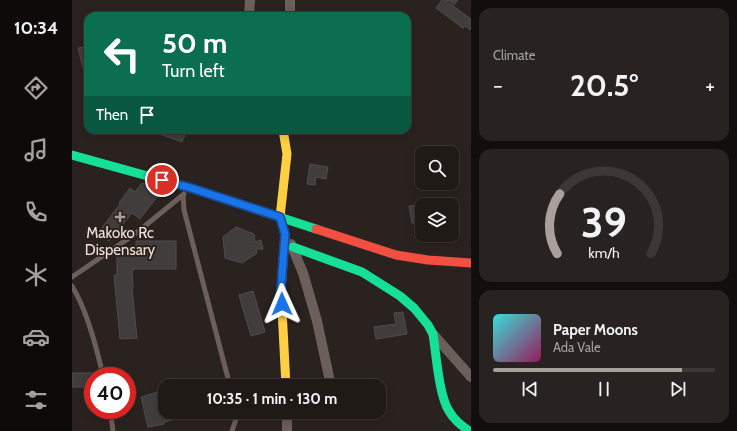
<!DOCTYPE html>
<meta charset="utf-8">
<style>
body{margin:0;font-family:Cabin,sans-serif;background:#282320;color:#f1f3f6;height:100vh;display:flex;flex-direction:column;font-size:15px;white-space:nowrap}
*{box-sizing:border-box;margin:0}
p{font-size:13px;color:#a2a1a1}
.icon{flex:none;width:22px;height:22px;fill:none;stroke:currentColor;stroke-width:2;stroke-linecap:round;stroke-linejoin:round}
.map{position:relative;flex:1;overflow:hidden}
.sheet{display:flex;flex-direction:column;gap:8px;padding:8px;background:#120e0d;width:266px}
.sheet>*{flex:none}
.top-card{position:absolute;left:12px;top:12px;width:327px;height:122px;border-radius:12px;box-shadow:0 2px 10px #0003,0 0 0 1px #3d3836;background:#0b6e4f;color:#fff;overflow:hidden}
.controls{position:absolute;left:343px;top:146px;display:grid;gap:8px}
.controls a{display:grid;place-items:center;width:44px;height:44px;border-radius:8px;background:#201a17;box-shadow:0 2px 10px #0003,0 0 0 1px #3d3836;font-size:20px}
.speed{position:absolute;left:12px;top:367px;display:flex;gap:8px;font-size:20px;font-weight:700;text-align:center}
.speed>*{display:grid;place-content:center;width:52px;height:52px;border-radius:50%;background:#201a17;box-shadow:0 2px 10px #0003,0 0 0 1px #3d3836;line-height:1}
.speed .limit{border:6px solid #d22;background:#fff;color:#111}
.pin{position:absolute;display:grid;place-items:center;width:34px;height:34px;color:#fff;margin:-17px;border:2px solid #fff;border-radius:50%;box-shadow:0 1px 4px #0007}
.me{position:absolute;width:44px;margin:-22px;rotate:359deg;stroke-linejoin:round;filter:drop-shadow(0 0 3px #0008)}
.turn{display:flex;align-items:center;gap:14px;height:84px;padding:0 12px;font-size:18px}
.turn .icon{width:52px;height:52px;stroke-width:2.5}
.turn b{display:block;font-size:28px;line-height:34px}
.then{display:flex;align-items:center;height:38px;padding:0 12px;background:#0003;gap:8px;font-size:15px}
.big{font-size:30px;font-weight:800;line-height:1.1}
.sheet .widget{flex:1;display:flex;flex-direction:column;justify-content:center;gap:6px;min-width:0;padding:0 14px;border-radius:12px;background:#282320}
.sheet .dial{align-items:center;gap:0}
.dial svg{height:104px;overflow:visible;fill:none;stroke:#3d3836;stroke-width:7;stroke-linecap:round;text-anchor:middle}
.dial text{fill:#f1f3f6;stroke:none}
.song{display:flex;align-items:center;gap:12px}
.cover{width:48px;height:48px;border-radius:6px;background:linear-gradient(135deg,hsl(180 70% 55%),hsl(330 70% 35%))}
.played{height:4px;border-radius:2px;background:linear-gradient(90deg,#a99f9b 85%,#3d3836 85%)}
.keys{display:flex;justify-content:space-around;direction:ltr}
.heat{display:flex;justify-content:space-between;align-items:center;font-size:22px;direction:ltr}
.trip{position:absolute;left:86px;top:379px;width:228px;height:40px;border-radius:12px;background:#201a17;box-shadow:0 2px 10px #0003,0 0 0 1px #3d3836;font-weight:800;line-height:40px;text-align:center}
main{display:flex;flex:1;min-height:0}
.tabs{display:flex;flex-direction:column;width:72px;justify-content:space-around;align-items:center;background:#0d0a09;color:#a2a1a1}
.tabs .icon{width:28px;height:28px}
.tabs .selected{color:#a99f9b}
.tabs b{font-size:18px;color:#f1f3f6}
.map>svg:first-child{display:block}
.building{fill:#413d3d;stroke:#504c4e}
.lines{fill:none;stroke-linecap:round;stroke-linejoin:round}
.lane{stroke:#6c5e5a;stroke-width:5}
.street{stroke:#6c5e5a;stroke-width:10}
.fast{stroke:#16e098;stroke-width:9}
.slow{stroke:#ffcf43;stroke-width:9}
.jam{stroke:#f24e42;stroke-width:9}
.route-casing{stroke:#114b97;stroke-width:10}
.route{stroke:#1a73e8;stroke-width:7}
.poi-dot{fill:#a99f9b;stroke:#2f211a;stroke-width:1.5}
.labels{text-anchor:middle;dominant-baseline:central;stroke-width:4;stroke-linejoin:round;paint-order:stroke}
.poi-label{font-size:15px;fill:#ede3de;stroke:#2f211a}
</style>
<main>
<nav class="tabs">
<b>10:34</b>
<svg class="icon selected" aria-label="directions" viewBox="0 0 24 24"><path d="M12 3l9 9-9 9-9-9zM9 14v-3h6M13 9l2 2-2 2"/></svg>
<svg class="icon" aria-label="music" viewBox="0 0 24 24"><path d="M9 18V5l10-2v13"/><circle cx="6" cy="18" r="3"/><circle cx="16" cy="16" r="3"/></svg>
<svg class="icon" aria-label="phone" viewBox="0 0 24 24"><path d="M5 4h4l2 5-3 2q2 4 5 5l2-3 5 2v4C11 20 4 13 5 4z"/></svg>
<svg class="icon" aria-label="climate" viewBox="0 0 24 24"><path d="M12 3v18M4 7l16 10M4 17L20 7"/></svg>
<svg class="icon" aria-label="car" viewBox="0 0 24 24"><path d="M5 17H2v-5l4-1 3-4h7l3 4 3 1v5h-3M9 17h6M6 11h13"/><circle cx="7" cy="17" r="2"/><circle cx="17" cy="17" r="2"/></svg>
<svg class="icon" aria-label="filters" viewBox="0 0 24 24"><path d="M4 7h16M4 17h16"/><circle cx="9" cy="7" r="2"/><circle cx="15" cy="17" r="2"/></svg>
</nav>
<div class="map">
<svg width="399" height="431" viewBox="0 0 399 431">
<rect width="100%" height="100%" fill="#2a221f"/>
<path class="building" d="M 370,0 L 386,0 L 381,6 L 399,19 L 399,30 L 393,26 L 391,28 L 364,8 Z
M 16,46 L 16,75 L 13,76 L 6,48 Z
M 80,130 L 115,130 L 110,142 L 80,131 Z
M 238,164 L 256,167 L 254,179 L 244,177 L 243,185 L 235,184 Z
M 70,183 L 78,186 L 88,193 L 68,219 L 60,213 L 37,241 L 26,233 L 48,204 L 47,203 L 58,188 L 63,192 Z
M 350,204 L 350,222 L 340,223 L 337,206 Z
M 164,227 L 182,234 L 183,242 L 189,240 L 191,249 L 184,249 L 185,253 L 170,263 L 153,258 L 151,237 Z
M 64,241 L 104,241 L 104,269 L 61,269 L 61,271 L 60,271 L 61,288 L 60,288 L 65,338 L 48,339 L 42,275 L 45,275 L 45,255 L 64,254 Z
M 181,291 L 193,332 L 179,336 L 167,295 Z
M 331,312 L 335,334 L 304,339 L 302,327 L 324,324 L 322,313 Z
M 0,373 L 21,373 L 21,387 L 0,387 Z
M 86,392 L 86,396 L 93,393 L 93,412 L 117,412 L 118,415 L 92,422 L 92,424 L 76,427 L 69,397 Z"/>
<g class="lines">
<path class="lane" d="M 111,195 L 112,210 L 158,386
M 0,277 L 63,234 L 112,194
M 0,286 C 15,310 25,349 31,376
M 38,410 L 41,431
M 160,431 L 164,419 L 163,412"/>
<path class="street" d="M 218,0 L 218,16
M 177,16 L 178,0
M 219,244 L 231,273 L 245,321 L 259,386
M 361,334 L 399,377
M 215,412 L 215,431"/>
<path class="fast" d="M 0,155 L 119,188 L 244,229
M 221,247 L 290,272 L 328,296 L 342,308 L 356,325 L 361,334 C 364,353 367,396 377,411 C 382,420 389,425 397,431"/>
<path class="slow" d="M 211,130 L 215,154 L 208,217 L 213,234 L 209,290 L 214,386"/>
<path class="jam" d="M 244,229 L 324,255 L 356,260 L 399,263"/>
</g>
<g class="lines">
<g class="route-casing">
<path id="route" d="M 90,180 L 119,188 L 208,217 L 213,234 L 209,290 L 210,304"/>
</g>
<use href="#route" class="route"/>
</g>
<path class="poi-dot" d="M46 211h4v4h4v4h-4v4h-4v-4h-4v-4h4z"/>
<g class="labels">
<g class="poi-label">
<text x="48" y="233">Makoko Rc<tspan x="48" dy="17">Dispensary</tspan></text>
</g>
</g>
</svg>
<div class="controls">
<a><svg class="icon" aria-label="search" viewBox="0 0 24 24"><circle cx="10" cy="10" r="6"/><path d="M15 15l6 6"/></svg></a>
<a><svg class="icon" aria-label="layers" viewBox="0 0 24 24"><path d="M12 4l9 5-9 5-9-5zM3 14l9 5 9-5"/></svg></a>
</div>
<div class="speed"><div class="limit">40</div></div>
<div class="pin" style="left:90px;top:180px;background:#d93025"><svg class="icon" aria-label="arrive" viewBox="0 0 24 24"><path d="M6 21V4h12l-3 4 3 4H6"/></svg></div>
<svg class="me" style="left:210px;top:304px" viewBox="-20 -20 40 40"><path d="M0-17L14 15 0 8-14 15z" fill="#1a73e8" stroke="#fff" stroke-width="4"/></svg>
<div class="trip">10:35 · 1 min · 130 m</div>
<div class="top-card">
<div class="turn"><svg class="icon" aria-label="left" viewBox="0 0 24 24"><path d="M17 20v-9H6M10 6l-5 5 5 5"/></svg><div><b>50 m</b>Turn left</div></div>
<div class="then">Then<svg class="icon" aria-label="arrive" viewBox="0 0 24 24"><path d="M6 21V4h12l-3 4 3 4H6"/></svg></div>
</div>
</div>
<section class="sheet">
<div class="widget"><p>Climate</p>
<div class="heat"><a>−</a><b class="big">20.5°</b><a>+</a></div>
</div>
<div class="widget dial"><svg viewBox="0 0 100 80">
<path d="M14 69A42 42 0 1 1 86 69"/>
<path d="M14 69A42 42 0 0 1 16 23" stroke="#a99f9b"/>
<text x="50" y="56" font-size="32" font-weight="700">39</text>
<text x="50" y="72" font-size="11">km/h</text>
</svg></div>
<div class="widget">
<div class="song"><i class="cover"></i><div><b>Paper Moons</b><p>Ada Vale</p></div></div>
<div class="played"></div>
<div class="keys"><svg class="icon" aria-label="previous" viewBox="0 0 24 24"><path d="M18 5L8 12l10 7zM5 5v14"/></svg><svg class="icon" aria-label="pause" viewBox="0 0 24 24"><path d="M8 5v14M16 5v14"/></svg><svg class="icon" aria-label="next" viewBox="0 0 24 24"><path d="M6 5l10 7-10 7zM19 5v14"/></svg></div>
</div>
</section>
</main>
